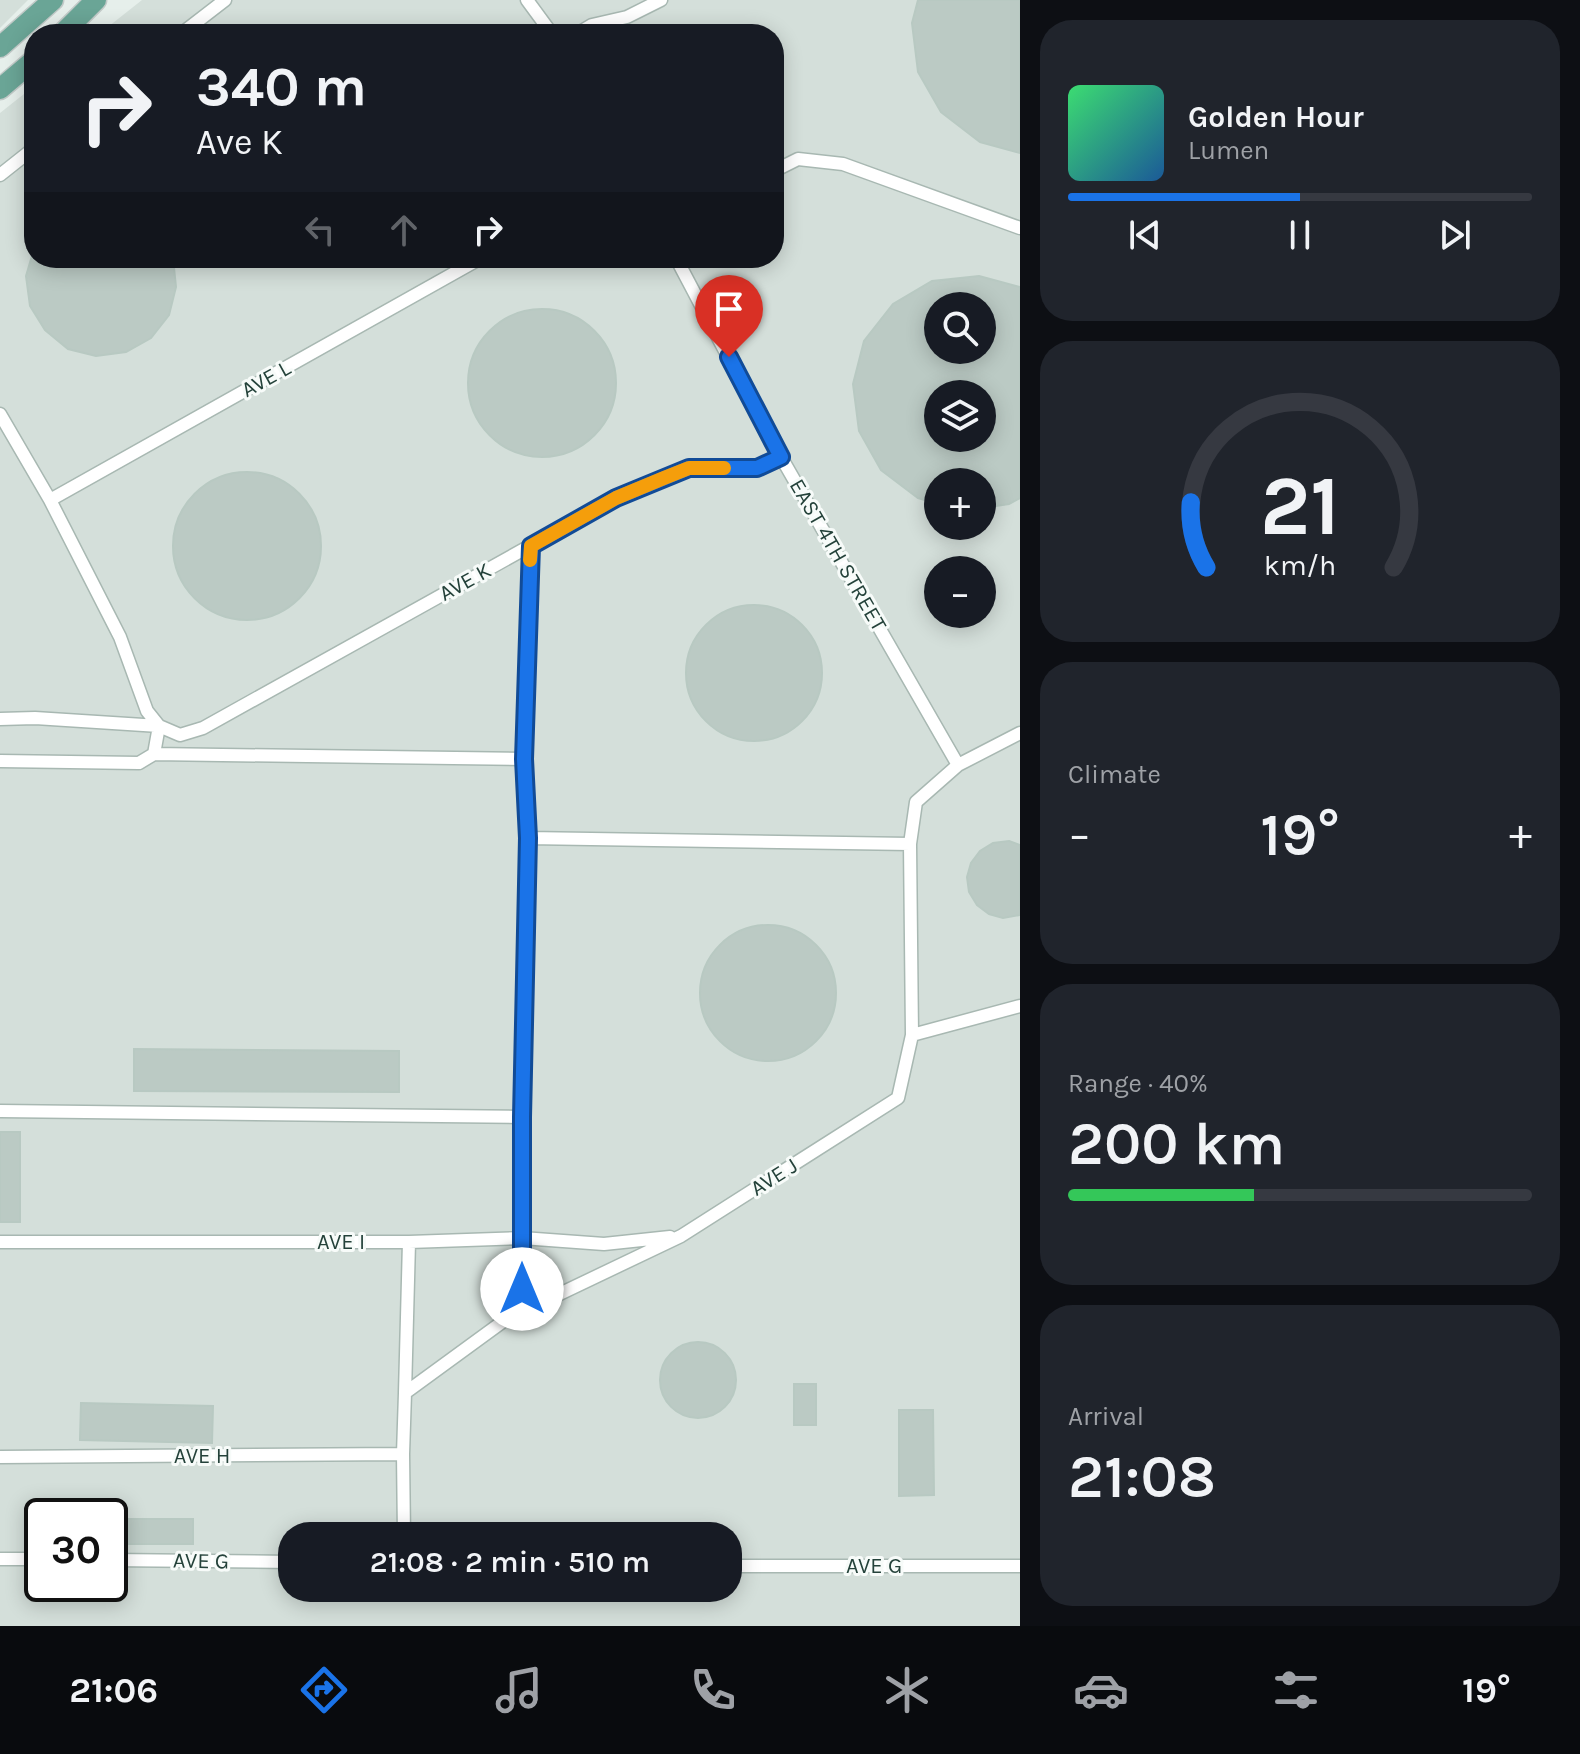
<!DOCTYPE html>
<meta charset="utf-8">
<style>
body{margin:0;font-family:Karla,sans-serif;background:#20242c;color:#f1f3f6;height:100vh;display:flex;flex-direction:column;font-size:30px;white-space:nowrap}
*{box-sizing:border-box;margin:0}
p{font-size:26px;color:#9ea1a6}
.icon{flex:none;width:44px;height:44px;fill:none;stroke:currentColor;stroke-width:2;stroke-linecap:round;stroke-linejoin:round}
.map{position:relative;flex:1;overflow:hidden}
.details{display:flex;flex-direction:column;gap:20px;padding:20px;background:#0d0f14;width:560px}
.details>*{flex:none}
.hud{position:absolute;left:24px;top:24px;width:760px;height:244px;border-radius:32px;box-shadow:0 4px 20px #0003;background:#171b24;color:#f1f3f6;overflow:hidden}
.controls{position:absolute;left:924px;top:292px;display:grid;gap:16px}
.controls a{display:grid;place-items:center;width:72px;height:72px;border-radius:50%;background:#171b24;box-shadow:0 4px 20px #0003;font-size:40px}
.speed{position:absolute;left:24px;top:1498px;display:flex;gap:16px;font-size:40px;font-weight:700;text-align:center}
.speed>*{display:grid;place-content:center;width:104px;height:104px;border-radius:50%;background:#171b24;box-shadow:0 4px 20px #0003;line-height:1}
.speed .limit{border:4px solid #111;border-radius:12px;background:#fff;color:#111}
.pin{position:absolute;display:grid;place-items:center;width:68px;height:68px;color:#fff;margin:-82px -34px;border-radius:50% 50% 50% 0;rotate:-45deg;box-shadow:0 0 8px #0007}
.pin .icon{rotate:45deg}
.me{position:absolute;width:88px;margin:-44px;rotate:0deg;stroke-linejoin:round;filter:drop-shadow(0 0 6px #0008)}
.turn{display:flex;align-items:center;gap:28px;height:168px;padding:0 40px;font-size:36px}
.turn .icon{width:104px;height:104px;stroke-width:2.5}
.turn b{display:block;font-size:56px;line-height:68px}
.lanes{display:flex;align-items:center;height:76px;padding:0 40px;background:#0003;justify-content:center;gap:40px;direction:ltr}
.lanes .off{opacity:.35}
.big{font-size:60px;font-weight:600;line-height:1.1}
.details .tile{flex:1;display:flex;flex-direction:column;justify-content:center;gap:12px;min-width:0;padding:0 28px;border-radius:32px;background:#20242c}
.details .dial{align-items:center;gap:0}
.dial svg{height:208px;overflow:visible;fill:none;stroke:#363941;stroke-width:7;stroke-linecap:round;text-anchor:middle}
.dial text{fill:#f1f3f6;stroke:none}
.song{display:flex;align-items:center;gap:24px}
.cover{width:96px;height:96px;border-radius:12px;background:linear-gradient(135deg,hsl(140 70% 55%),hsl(210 70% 35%))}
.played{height:8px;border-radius:4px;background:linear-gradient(90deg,#1a73e8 50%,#363941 50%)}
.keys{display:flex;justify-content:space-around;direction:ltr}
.heat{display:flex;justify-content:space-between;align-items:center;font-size:44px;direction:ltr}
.charge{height:12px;border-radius:6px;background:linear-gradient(90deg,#34c759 40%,#363941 0)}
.trip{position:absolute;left:278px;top:1522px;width:464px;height:80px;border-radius:32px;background:#171b24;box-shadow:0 4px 20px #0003;font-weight:600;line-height:80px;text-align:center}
.menu{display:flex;height:128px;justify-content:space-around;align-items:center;background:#090b0e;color:#9ea1a6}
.menu .icon{width:56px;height:56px}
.menu .selected{color:#1a73e8}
.menu b{font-size:36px;color:#f1f3f6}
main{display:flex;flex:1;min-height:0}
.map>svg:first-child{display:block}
.built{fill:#d4dfda;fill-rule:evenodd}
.building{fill:#bbcac4;stroke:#b8c9c2;stroke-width:2;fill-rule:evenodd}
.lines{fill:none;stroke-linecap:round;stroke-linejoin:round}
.minor-casing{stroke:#a8b8b2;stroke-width:15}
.primary-casing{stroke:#c2cac8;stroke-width:23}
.minor{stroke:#fff;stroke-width:12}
.primary{stroke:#6aa596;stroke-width:20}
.route-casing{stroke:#114b97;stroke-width:20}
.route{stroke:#1a73e8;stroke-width:14}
.slow{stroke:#f59e0b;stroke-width:14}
.labels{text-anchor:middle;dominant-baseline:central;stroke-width:6;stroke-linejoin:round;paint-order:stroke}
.street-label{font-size:22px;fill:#24423a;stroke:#f7fbf9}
</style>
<main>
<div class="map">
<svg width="1020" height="1626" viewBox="0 0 1020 1626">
<rect width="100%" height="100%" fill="#e6efeb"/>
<path class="built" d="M 0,0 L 28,0 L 0,28 Z
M 142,0 L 1020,0 L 1020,1626 L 0,1626 L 0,113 L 34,86 L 34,258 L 774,258 L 774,34 L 99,34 ZM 938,306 L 982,306 L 982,350 L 938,350 ZM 938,394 L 982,394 L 982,438 L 938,438 ZM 938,482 L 982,482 L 982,526 L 938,526 ZM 938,570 L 982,570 L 982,614 L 938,614 ZM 42,1516 L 110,1516 L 110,1584 L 42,1584 ZM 292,1536 L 728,1536 L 728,1588 L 292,1588 Z"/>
<path class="building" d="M 918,0 L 1020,0 L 1020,153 L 980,142 L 941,112 L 918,72 L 912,23 Z
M 34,249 L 34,258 L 173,258 L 176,287 L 169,315 L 151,338 L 126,352 L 96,356 L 68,349 L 45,330 L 30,306 L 26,276 Z
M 979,276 L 1020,287 L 1020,498 L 1009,504 L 982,508 L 982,482 L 938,482 L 938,504 L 918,498 L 881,470 L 859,431 L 853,384 L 864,341 L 893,304 L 932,281 ZM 938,306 L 982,306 L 982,350 L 938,350 ZM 938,394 L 982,394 L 982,438 L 938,438 Z
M468 383a74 74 0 1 1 148 0a74 74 0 1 1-148 0Z
M173 546a74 74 0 1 1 148 0a74 74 0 1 1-148 0Z
M686 673a68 68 0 1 1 136 0a68 68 0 1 1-136 0Z
M 1009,841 L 1020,845 L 1020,915 L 1003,918 L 989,914 L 977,905 L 969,892 L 967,877 L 971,863 L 980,851 L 993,843 Z
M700 993a68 68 0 1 1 136 0a68 68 0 1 1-136 0Z
M 134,1049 L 399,1051 L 399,1092 L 134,1091 Z
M 0,1132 L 20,1132 L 20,1222 L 0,1222 Z
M660 1380a38 38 0 1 1 76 0a38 38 0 1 1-76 0Z
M 794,1384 L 816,1384 L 816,1425 L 794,1425 Z
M 81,1403 L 213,1406 L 212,1443 L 80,1440 Z
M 899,1410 L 933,1410 L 934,1495 L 899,1496 Z
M 115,1519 L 193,1519 L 193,1544 L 115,1544 Z"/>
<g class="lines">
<g class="minor-casing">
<path id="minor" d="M 527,0 L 552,34
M 181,34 L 225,0
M 577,34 L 592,25 L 627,17 L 661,0
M 774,171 L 798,159 L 843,164 L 1020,228
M 0,175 L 34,148
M 676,258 L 781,457 L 958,765
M 0,414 L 50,500 L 120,637 L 147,711 L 159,726 L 180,735 L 203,728 L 616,498 L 689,468 L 757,468 L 781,457
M 50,500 L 481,258
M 0,719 L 35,718 L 159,726 L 154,754 L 524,759
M 0,761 L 139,763 L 154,754
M 528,838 L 910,844
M 912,1035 L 1020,1006
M 0,1111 L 522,1117
M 0,1242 L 409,1242 L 522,1238 L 604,1244 L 670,1237
M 505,1320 L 522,1289 L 522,1117 L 528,838 L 524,759 L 531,546
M 405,1393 L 409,1242
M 0,1457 L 403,1454
M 404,1536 L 403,1454 L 405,1393 L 505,1320 L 681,1236 L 898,1098 L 912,1035 L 910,844 L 916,802 L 958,765 L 1020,733
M 0,1559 L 42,1559
M 110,1560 L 292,1562
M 728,1566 L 1020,1566"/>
</g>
<g class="primary-casing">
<path id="primary" d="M 62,34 L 96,0
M 0,47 L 53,0
M 0,89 L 34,60"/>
</g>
<use href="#minor" class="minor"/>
<use href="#primary" class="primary"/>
</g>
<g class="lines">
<g class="route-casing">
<path id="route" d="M 522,1289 L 522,1117 L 528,838 L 524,759 L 531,546 L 616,498 L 689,468 L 757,468 L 781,457 L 729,357"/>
</g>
<use href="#route" class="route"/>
<path class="slow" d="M 530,560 L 531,546 L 616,498 L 664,478 L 689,468 L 724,468"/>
</g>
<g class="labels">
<g class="street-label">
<text transform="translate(266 379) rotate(-29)">AVE L</text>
<text transform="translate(838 555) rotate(60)">EAST 4TH STREET</text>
<text transform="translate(465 582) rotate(-29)">AVE K</text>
<text transform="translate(774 1177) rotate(-32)">AVE J</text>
<text x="341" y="1242">AVE I</text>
<text x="202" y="1456">AVE H</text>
<text transform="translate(201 1561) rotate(1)">AVE G</text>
<text x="874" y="1566">AVE G</text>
</g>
</g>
</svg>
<div class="controls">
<a><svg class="icon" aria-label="search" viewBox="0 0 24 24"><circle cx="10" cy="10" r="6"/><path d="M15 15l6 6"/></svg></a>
<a><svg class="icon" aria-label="layers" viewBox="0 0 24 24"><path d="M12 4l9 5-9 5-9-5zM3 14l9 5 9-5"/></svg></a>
<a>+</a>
<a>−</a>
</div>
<div class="speed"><div class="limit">30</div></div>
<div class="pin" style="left:729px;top:357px;background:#d93025"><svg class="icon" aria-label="arrive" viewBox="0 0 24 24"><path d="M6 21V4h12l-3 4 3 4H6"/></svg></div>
<svg class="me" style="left:522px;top:1289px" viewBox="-20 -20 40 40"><circle r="19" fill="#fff"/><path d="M0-13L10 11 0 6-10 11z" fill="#1a73e8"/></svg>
<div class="trip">21:08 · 2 min · 510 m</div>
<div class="hud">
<div class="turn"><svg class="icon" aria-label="right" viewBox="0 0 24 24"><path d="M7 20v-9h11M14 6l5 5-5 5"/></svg><div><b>340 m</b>Ave K</div></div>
<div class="lanes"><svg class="icon off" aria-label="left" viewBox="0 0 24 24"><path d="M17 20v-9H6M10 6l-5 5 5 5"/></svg><svg class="icon off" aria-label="ahead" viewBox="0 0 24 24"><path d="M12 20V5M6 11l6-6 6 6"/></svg><svg class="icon" aria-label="right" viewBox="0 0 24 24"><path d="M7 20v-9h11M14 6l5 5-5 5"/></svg></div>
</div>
</div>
<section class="details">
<div class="tile">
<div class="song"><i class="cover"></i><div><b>Golden Hour</b><p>Lumen</p></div></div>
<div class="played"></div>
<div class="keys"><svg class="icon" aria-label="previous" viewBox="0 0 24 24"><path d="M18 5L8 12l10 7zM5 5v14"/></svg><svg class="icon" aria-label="pause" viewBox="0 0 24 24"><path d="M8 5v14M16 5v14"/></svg><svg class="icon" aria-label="next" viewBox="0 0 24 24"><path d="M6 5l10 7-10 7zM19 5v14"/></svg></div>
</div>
<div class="tile dial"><svg viewBox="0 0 100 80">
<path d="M14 69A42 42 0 1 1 86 69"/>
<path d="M14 69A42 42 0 0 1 8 44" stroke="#1a73e8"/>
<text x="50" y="56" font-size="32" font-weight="700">21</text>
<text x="50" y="72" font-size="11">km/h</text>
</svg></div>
<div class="tile"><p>Climate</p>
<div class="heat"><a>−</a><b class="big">19°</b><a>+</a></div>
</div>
<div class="tile"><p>Range · 40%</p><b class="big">200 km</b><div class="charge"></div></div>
<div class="tile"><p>Arrival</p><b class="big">21:08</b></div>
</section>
</main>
<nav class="menu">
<b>21:06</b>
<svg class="icon selected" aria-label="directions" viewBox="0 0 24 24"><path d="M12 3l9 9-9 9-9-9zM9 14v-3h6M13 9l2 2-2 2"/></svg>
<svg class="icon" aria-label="music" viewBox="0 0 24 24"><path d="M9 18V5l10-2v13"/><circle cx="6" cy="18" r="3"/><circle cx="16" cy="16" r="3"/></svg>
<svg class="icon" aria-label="phone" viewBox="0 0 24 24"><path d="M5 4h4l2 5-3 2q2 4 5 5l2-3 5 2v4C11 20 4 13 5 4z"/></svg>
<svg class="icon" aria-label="climate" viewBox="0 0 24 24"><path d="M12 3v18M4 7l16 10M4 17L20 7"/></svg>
<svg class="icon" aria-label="car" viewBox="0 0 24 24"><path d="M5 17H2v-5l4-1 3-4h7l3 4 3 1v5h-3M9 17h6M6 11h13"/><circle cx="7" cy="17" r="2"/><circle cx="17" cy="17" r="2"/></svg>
<svg class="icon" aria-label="filters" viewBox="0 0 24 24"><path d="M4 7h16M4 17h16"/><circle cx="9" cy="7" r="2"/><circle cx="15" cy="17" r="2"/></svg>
<b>19°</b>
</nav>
